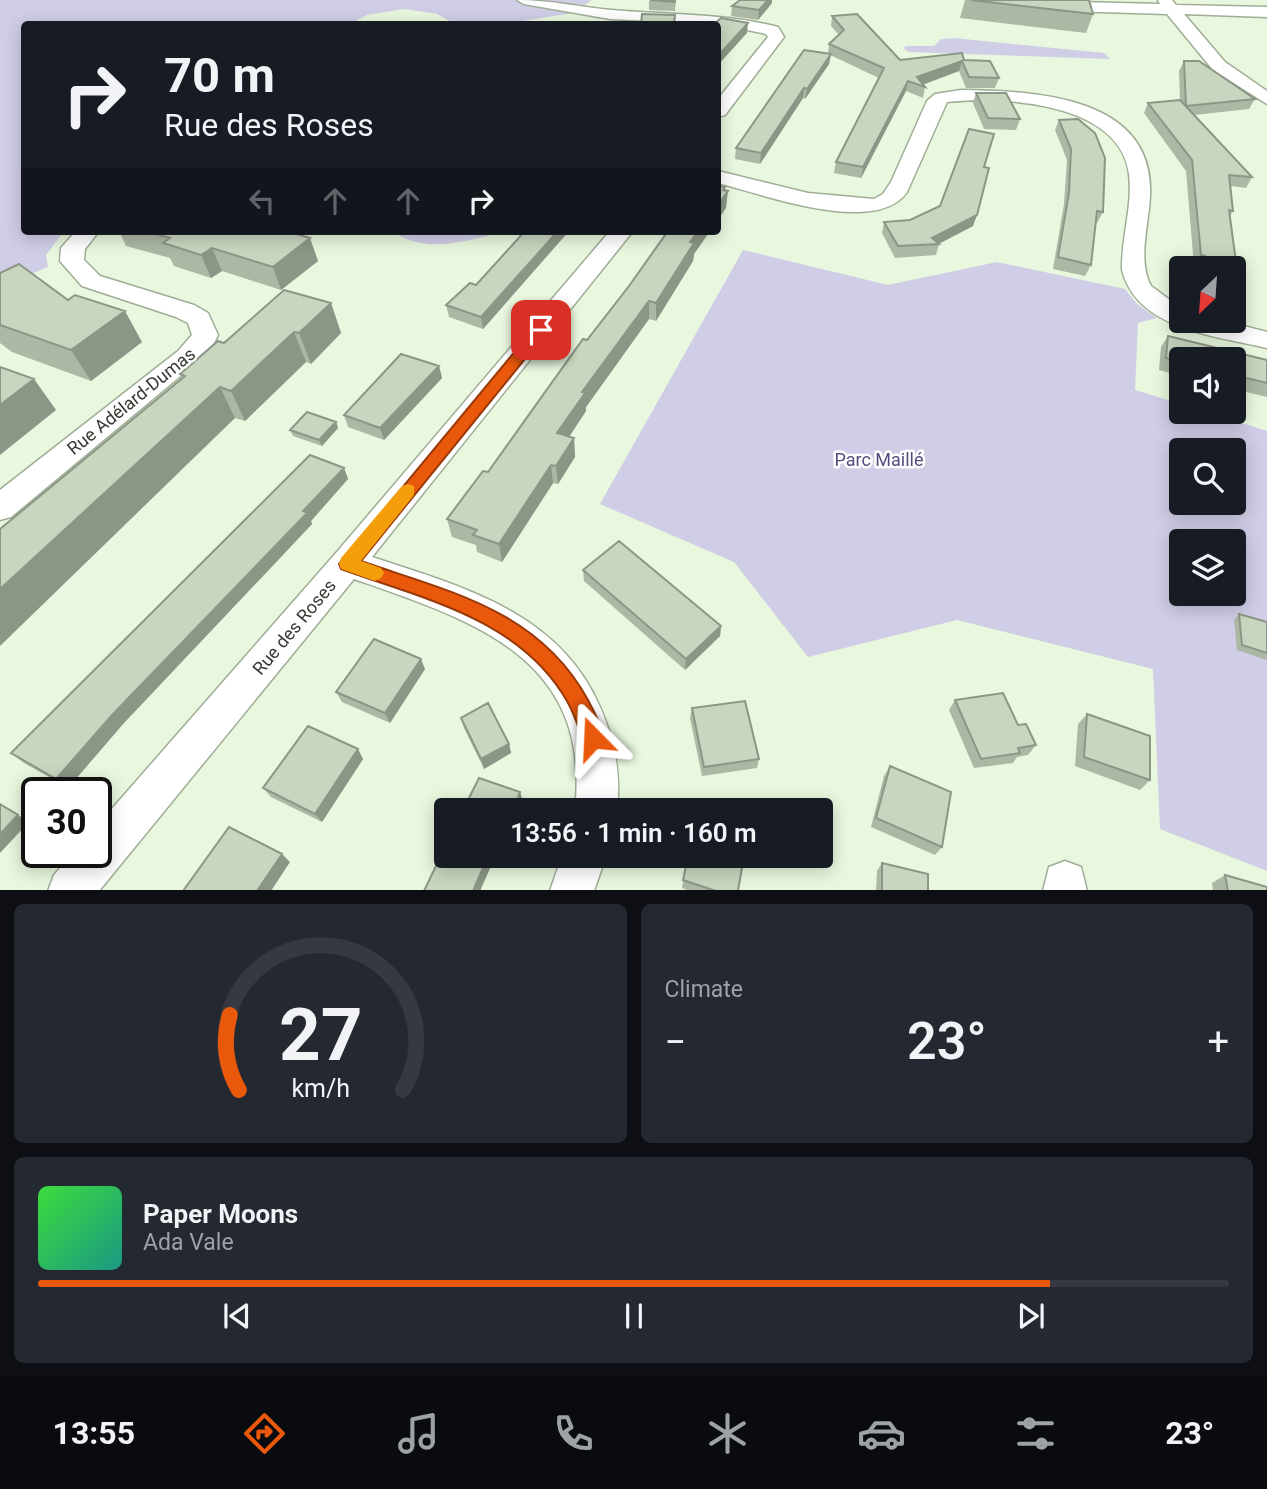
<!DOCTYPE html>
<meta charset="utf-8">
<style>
body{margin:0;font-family:Roboto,sans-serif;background:#242831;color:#f1f3f6;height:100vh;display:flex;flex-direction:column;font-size:26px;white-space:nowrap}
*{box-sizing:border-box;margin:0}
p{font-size:23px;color:#9ea1a6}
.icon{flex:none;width:38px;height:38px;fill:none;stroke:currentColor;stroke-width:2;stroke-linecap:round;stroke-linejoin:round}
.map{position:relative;height:890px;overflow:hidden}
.sheet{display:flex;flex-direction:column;gap:14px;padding:14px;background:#0d0f14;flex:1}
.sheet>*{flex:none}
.hud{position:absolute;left:21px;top:21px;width:700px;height:214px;border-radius:7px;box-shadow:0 4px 18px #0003;background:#171b24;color:#f1f3f6;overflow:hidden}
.needle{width:46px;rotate:205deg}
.tools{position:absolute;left:1169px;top:256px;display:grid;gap:14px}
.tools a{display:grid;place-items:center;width:77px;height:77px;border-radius:7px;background:#171b24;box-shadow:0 4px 18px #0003;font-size:35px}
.speed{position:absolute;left:21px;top:777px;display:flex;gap:14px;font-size:35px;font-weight:700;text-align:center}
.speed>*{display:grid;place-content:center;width:91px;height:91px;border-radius:50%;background:#171b24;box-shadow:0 4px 18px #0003;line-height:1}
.speed .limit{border:4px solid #111;border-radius:10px;background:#fff;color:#111}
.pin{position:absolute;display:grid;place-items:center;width:60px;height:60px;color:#fff;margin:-30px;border-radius:14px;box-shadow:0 4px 10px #0006}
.me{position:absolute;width:77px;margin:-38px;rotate:339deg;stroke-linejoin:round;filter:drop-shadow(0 0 5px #0008)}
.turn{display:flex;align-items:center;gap:24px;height:147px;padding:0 28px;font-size:32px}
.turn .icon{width:91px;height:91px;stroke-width:2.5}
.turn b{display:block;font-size:49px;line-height:60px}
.lanes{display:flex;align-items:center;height:66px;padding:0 28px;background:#0003;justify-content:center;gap:35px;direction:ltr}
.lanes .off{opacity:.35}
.big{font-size:52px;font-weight:600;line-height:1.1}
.sheet .card{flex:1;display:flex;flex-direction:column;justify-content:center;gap:10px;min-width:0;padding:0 24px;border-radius:10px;background:#242831}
.sheet .dial{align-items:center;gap:0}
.dial svg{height:182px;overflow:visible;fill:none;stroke:#363941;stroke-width:7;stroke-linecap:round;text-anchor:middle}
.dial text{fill:#f1f3f6;stroke:none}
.song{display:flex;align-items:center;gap:21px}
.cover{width:84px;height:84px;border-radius:10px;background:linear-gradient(135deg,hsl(120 70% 55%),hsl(170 70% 35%))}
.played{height:7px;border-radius:4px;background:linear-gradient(90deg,#ea580c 85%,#363941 85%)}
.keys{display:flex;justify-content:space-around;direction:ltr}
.heat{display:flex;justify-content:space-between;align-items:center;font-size:38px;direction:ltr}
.sheet .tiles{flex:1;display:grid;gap:14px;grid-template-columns:1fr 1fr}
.card:last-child{grid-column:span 2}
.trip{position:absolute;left:434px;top:798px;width:399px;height:70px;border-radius:7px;background:#171b24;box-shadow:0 4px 18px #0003;font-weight:600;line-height:70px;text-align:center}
.tab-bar{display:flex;height:112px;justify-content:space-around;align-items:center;background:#090b0e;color:#9ea1a6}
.tab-bar .icon{width:49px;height:49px}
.tab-bar .current{color:#ea580c}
.tab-bar b{font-size:32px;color:#f1f3f6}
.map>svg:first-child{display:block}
.green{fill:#d0cde7;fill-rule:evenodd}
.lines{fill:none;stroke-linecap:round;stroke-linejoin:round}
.minor-casing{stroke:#9fad96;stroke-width:3}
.minor{fill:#fff;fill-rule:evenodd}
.wall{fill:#acb8a4}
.shaded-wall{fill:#8c9686}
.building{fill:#c8d6bf;stroke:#8c9686;stroke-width:2}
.route{fill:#ea580c;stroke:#983908;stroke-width:2}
.slow{fill:#f59e0b}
.labels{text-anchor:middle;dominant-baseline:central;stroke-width:5;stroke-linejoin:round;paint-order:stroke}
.street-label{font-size:18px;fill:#363c33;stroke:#fefefe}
.park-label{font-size:18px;fill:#564d7f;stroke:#fefefe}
</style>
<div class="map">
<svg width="1267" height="891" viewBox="0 0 1267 891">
<rect width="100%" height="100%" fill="#e8f7de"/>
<path class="green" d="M 0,0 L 592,0 L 573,13 L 503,24 L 455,24 L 437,14 L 404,9 L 367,15 L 350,24 L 24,24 L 24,231 L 64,231 L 46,255 L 48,267 L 0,287 Z
M 954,38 L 1104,53 L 1110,59 L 909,52 L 903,48 L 906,46 L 934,46 L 941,39 Z
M 391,231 L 495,231 L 491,235 C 454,244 424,252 391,231 Z
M 743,250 L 888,285 L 997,262 L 1125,289 L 1137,304 L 1157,318 L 1138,323 L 1135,390 L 1181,404 L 1181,411 L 1204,411 L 1267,431 L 1267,871 L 1160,829 L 1153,669 L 957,620 L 808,657 L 734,562 L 600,504 ZM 1181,450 L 1234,450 L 1234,502 L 1181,502 ZM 1181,541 L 1234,541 L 1234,593 L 1181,593 Z"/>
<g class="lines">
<g class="minor-casing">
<path id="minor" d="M 517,0 C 549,0 580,7 612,10 C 667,15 724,13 778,27 L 784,37 L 725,115 L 718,117 L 718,99 L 768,37 L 766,34 L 718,24 L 610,19 L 524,4 Z
M 998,0 L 1160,4 L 1158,0 L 1172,0 L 1176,5 L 1267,7 L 1267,17 L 1184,14 L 1225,62 L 1267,91 L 1267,104 L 1213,70 L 1167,14 L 1067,11 L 1005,4 Z
M 961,90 C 1033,91 1155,95 1150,196 C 1149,225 1137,259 1151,286 L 1181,308 L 1181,320 L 1221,320 L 1267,332 L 1267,348 C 1217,336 1137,330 1122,270 C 1121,238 1133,206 1129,174 C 1120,102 1003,96 947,102 L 907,192 C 876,237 762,194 718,183 L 718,171 L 808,193 L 874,199 L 883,194 L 891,182 L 927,101 L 935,94 Z
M 76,231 L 99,231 L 85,249 L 84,260 L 100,276 L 194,305 L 208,313 L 218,335 L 210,351 L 196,363 L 11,517 L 0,520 L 0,490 L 178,351 L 192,335 L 188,323 L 176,317 L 82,286 L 60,261 L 61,248 Z
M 610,231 L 633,231 L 372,557 C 463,587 559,612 600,707 C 615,741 621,773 617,810 L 575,810 C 592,657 474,621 354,579 L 99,891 L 48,891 L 54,875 L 74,852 L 96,852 L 96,827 L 336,553 Z
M 562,856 L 606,856 L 594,891 L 550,891 Z
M 1065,861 L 1081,867 L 1087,891 L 1043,891 L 1049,867 Z"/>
</g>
<use href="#minor" class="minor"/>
</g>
<path class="wall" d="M 676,0 L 675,11 L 649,10 L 649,1 Z
M 740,0 L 772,0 L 772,3 L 758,20 L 731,16 L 732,6 Z
M 965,0 L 1089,0 L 1093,14 L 1086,33 L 960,18 Z
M 832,16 L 900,60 L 964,60 L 999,78 L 995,88 L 966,88 L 959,71 L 923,85 L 925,87 L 923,98 L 906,91 L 861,178 L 834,173 L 836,162 L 879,78 L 830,55 L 829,64 L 805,99 L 803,98 L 760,164 L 735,159 L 736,148 L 828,53 L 829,44 L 839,35 L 831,26 Z
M 1184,61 L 1255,99 L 1249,109 L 1194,115 L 1252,177 L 1246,188 L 1231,186 L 1233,211 L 1230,216 L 1234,268 L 1198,268 L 1194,266 L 1186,171 L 1144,113 L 1148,103 L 1180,101 L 1179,71 Z
M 976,93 L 1020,119 L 1016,130 L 984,129 L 973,103 Z
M 1059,120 L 1103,212 L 1097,223 L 1096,223 L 1091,265 L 1085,276 L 1053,269 L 1064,204 L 1067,160 L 1055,130 Z
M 984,167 L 973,226 L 939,244 L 936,255 L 895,258 L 882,233 L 884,222 L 910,220 L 940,206 Z
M 119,231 L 253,231 L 318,261 L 281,290 L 222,271 L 211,278 L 174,266 L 170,258 L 126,246 Z
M 525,231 L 569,231 L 483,329 L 449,317 L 446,305 L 476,285 Z
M 668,231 L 710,231 L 694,254 L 693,261 L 656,321 L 649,319 L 586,407 L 586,411 L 569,437 L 574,438 L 575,457 L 558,484 L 553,483 L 502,562 L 477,552 L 476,545 L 452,537 L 447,519 L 488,472 L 587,340 L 629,286 Z
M 0,273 L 68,300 L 142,342 L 91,381 L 12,352 L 0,343 Z
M 1234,290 L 1240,291 L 1234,302 Z
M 331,303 L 341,333 L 311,364 L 306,362 L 245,421 L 235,418 L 182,378 L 180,374 L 224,343 Z
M 1168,336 L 1267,360 L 1267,397 L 1234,389 L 1234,359 L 1181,359 L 1181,376 L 1159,370 L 1161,347 Z
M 439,366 L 442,378 L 384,440 L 348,427 L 344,415 Z
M 336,422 L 338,428 L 322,446 L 293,436 L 290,430 Z
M 344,468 L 348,479 L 311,521 L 312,524 L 123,724 L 68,788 L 24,763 L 11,753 Z
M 583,570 L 721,626 L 720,636 L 685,670 L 584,581 Z
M 1239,614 L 1267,622 L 1267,660 L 1237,650 L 1234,620 Z
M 425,669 L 390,723 L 342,702 L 336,692 Z
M 955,700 L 1018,725 L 1036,745 L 1028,755 L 1017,757 L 1013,763 L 974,768 L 949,710 Z
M 692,708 L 759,759 L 757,768 L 702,776 L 690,718 Z
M 1087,714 L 1150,780 L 1140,790 L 1075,766 L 1078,724 Z
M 461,718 L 509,744 L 511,753 L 484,769 L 464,728 Z
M 358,749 L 363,759 L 322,822 L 271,797 L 263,788 Z
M 890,766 L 942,847 L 935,855 L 871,827 L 884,776 Z
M 446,856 L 500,856 L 497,862 L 493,861 L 480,891 L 424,891 Z
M 680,856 L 744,856 L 738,891 L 690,891 L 682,888 L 686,865 L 679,862 Z
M 882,863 L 928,891 L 876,891 L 877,871 Z
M 1225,875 L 1267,891 L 1213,891 L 1212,883 Z"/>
<path class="shaded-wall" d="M 768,0 L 772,0 L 772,3 L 758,20 L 759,10 Z
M 748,23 L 747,33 L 718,65 L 718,56 Z
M 831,54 L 829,64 L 805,99 L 807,89 Z
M 962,61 L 959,71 L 921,85 L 917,77 Z
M 908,81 L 906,91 L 861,178 L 863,167 Z
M 804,88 L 803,98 L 760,164 L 761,153 Z
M 725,187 L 724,196 L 728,191 L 726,208 L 718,220 L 718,205 Z
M 977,215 L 973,226 L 938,244 L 932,238 Z
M 558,231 L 569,231 L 483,329 L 481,317 Z
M 699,231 L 710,231 L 694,254 L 693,261 L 656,321 L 656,303 L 690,242 Z
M 310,238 L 318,261 L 281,290 L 273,267 Z
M 212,248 L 222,271 L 211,278 L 201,255 Z
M 649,301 L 649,319 L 586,407 L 586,411 L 559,452 L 557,433 L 582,392 Z
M 331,303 L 341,333 L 311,364 L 299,333 Z
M 125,311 L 142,342 L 91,381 L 71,350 Z
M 294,332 L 306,362 L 245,421 L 231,391 Z
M 439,366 L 442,378 L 384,440 L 380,428 Z
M 34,379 L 56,410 L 0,455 L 0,405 Z
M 220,387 L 235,418 L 0,646 L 0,589 Z
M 336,422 L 338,428 L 322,446 L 319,440 Z
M 574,438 L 575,457 L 558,484 L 556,466 Z
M 551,465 L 553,483 L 502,562 L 499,544 Z
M 344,468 L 348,479 L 311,521 L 312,524 L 123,724 L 68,788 L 56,779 L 113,714 Z
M 721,626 L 720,636 L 685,670 L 686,659 Z
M 421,659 L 425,669 L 390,723 L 385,713 Z
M 509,744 L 511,753 L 484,769 L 481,759 Z
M 358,749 L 363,759 L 322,822 L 315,814 Z
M 520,792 L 523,801 L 519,810 L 513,810 Z
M 18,815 L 29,822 L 0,853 L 0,834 Z
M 282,854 L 290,862 L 271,891 L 257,891 Z
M 488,856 L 491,856 L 493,861 L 480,891 L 473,891 Z
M 495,856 L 500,856 L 497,862 Z"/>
<path class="building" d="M 650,0 L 675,0 L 675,2 Z
M 740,0 L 768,0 L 759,10 L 732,6 Z
M 971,0 L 1089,0 L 1093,14 Z
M 642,14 L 675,15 L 674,24 L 641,24 Z
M 857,14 L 900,60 L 962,53 L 964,60 L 990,61 L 999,78 L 969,77 L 962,61 L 917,77 L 925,87 L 908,81 L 863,167 L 836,162 L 884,68 L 829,44 L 844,30 L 832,16 Z
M 721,18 L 748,23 L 718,56 L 718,24 L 714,24 Z
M 804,50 L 831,54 L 807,89 L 804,88 L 761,153 L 736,148 Z
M 1184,61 L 1199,61 L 1255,99 L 1186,106 Z
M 976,93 L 1006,93 L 1020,119 L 988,118 Z
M 1180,100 L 1252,177 L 1229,175 L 1233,211 L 1229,210 L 1240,291 L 1234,290 L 1234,268 L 1205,268 L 1205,256 L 1201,255 L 1192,160 L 1148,103 Z
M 1078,119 L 1095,133 L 1105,158 L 1103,212 L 1097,211 L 1091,265 L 1058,257 L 1069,193 L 1071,149 L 1059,120 Z
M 969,129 L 994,134 L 984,167 L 989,168 L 977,215 L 932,238 L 939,244 L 898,246 L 884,222 L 910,220 L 940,206 Z
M 718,186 L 725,187 L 723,190 L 728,191 L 718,205 Z
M 145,231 L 253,231 L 262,234 L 265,231 L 286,231 L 310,238 L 273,267 L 212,248 L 201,255 L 163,243 L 170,238 Z
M 525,231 L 558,231 L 481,317 L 446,305 L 470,283 L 476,285 Z
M 668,231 L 699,231 L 690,242 L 694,243 L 656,303 L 649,301 L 582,392 L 585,393 L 557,433 L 574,438 L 556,466 L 551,465 L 499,544 L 473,535 L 477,530 L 447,519 L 483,471 L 488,472 L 583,339 L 587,340 L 629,286 Z
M 19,264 L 68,300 L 75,295 L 125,311 L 71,350 L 0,325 L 0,273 Z
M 284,290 L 331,303 L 299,333 L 294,332 L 231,391 L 220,387 L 0,589 L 0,529 L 185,376 L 180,374 L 218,341 L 224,343 Z
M 1168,336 L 1267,360 L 1267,383 L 1234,375 L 1234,359 L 1181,359 L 1181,362 L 1166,358 Z
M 401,354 L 439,366 L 380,428 L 344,415 Z
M 0,367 L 34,379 L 0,405 Z
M 307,412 L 336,422 L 319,440 L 290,430 Z
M 310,455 L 344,468 L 303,511 L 307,513 L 113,714 L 56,779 L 11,753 Z
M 619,541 L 721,626 L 686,659 L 583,570 Z
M 1239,614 L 1267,622 L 1267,653 L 1242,645 Z
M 374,639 L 421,659 L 385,713 L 336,692 Z
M 1003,693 L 1018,725 L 1026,724 L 1036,745 L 1018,748 L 1020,753 L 981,759 L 955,700 Z
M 745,701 L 759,759 L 704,767 L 692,708 Z
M 488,703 L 509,744 L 481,759 L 461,718 Z
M 1087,714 L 1150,736 L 1150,780 L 1084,757 Z
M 308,726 L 358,749 L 315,814 L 263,788 Z
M 890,766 L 951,792 L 942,847 L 876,818 Z
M 479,778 L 520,792 L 513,810 L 463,810 Z
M 0,804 L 18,815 L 0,834 Z
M 229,827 L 282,854 L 257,891 L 183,891 Z
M 446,845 L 446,856 L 488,856 L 473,891 L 424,891 Z
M 684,856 L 744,856 L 738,891 L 716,891 L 683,880 L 688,857 Z
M 882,863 L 928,874 L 928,891 L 882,891 Z
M 1225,875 L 1267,887 L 1267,891 L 1228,891 Z"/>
<path class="route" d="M 541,325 L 546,326 L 546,333 L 361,561 C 450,592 539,610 588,700 C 595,714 606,731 600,745 L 593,748 L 585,745 C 579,730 575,715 567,701 C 520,619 424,599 341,569 L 339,564 L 536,326 Z"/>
<path class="slow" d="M 408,484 L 414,486 L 414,495 L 361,561 L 381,568 L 384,573 L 381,578 L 375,581 L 341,569 L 339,564 L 341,558 L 402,486 Z"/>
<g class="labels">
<g class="street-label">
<text transform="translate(131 401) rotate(-39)">Rue Adélard-Dumas</text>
<text transform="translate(294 627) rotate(-50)">Rue des Roses</text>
</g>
<g class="park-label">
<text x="879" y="459">Parc Maillé</text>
</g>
</g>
</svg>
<div class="tools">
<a><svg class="needle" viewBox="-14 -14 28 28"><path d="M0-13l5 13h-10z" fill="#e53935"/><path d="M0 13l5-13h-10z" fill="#9ea1a6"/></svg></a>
<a><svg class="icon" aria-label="sound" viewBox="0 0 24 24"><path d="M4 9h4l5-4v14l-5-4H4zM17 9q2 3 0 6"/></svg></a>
<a><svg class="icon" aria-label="search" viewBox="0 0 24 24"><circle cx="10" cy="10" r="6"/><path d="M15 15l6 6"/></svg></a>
<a><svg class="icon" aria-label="layers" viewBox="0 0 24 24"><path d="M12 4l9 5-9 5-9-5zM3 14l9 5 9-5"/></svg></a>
</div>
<div class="speed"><div class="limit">30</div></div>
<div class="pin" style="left:541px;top:330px;background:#d93025"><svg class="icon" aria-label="arrive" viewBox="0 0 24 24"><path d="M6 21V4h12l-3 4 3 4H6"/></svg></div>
<svg class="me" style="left:593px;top:738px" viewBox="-20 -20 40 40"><path d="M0-17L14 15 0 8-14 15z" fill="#ea580c" stroke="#fff" stroke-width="4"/></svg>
<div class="trip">13:56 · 1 min · 160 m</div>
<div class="hud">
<div class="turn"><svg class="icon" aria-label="right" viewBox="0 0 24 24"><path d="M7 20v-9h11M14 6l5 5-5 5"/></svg><div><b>70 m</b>Rue des Roses</div></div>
<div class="lanes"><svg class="icon off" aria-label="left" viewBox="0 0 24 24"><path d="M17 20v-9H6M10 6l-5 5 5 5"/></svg><svg class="icon off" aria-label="ahead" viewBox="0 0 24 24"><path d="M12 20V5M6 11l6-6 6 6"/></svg><svg class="icon off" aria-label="ahead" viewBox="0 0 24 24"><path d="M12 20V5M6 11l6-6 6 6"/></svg><svg class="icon" aria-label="right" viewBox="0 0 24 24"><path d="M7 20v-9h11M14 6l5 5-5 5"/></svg></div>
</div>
</div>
<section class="sheet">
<div class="tiles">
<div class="card dial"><svg viewBox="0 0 100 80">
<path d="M14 69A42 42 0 1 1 86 69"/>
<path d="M14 69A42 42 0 0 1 10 36" stroke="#ea580c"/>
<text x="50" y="56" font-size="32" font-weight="700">27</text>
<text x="50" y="72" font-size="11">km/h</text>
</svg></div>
<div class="card"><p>Climate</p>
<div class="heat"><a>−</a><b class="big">23°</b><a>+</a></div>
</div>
<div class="card">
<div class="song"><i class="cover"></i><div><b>Paper Moons</b><p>Ada Vale</p></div></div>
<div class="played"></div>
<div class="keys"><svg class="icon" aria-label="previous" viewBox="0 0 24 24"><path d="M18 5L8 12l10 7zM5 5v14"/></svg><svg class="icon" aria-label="pause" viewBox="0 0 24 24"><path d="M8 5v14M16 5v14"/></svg><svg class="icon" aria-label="next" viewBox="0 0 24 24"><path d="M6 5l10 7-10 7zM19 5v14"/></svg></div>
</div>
</div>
</section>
<nav class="tab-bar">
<b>13:55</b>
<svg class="icon current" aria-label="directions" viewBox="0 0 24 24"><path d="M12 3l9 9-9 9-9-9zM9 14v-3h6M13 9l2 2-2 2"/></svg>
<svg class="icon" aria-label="music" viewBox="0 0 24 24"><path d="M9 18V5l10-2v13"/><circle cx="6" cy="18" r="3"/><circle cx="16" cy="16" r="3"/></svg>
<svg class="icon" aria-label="phone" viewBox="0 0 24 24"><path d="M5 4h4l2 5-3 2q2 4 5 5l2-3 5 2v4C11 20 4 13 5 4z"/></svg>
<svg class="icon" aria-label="climate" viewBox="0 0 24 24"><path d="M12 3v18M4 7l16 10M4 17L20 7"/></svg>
<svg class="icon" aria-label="car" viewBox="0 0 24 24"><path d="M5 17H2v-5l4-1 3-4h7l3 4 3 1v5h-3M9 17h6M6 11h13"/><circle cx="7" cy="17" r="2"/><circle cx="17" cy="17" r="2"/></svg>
<svg class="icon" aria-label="filters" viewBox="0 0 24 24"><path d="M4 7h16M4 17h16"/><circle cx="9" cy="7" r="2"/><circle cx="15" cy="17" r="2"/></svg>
<b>23°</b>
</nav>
